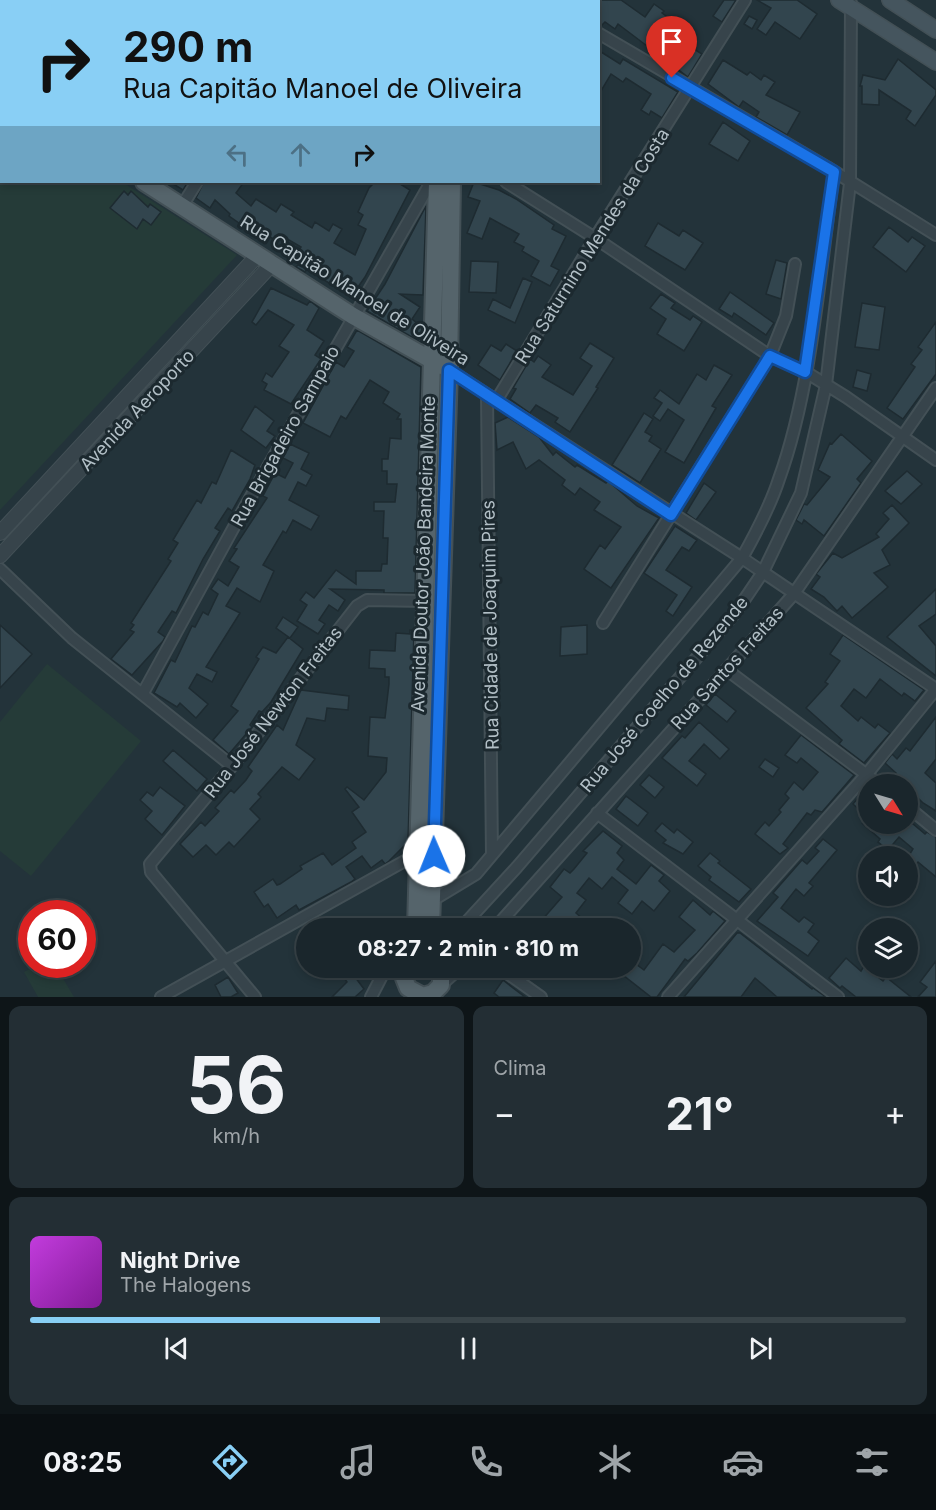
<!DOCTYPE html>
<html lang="pt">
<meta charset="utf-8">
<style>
body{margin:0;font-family:Inter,sans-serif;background:#232e34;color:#f1f3f6;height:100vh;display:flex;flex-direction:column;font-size:22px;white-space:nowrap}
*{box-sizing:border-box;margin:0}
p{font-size:20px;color:#9fa5a9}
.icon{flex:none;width:33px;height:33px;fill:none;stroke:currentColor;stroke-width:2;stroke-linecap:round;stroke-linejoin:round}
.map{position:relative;height:997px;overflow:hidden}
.details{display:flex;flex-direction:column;gap:9px;padding:9px;background:#0e1518;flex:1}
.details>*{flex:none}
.banner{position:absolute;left:0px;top:0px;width:600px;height:183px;box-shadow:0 3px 9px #0003,0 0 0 2px #384348;background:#89cff5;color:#111;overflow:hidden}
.needle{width:39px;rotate:127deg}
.controls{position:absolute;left:858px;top:774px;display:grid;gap:12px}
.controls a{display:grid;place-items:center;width:60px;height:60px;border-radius:50%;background:#1a262c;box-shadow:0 3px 9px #0003,0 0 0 2px #384348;font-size:30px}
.speed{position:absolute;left:18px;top:900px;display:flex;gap:12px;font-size:30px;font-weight:700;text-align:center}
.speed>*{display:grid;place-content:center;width:78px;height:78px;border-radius:50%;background:#1a262c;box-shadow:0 3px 9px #0003,0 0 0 2px #384348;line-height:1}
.speed .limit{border:9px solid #d22;background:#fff;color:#111}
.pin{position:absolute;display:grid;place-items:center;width:51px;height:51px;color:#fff;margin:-62px -26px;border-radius:50% 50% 50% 0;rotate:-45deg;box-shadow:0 0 6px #0007}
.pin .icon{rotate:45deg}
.me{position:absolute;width:66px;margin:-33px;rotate:359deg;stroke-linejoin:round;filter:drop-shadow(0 0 4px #0008)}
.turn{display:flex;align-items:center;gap:21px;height:126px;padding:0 24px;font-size:27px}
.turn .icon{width:78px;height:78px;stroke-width:2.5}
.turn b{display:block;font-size:42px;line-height:51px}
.lanes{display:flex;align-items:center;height:57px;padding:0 24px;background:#0003;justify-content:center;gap:30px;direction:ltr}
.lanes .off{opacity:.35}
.big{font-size:45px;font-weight:700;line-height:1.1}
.details .widget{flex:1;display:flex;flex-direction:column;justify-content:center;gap:9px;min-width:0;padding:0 21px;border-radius:12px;background:#232e34}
.details .dial{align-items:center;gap:0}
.dial b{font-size:78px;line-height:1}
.song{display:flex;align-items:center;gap:18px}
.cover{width:72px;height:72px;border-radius:9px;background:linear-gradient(135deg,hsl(290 70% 55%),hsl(290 70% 35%))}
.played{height:6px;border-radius:3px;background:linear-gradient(90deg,#89cff5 40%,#384348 40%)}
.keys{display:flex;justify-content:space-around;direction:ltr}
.heat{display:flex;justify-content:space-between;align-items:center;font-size:33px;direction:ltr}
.details .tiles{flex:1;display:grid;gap:9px;grid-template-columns:1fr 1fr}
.widget:last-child{grid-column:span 2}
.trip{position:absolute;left:296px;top:918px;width:345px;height:60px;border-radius:30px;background:#1a262c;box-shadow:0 3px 9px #0003,0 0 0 2px #384348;font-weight:700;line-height:60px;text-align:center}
.tab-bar{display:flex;height:96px;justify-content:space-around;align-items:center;background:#0a0f12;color:#9fa5a9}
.tab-bar .icon{width:42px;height:42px}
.tab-bar .active{color:#89cff5}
.tab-bar b{font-size:27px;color:#f1f3f6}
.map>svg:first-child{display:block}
.green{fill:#253b38}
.building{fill:#32454e;stroke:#1e2b31;stroke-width:1.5}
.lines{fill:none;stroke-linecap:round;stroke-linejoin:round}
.minor-casing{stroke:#435056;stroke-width:14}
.tertiary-casing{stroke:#435056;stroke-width:16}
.secondary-casing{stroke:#435056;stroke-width:18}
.primary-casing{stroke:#435056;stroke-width:20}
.minor{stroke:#37444b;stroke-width:10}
.tertiary{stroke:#37444b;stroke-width:14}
.secondary{stroke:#45555e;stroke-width:15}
.primary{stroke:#55646b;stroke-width:16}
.route-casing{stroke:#114b97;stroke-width:15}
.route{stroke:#1a73e8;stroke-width:10}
.labels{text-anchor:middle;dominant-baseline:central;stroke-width:6;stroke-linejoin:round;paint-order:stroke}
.street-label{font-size:18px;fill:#b2bfc6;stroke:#1c292f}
</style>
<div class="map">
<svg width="936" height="997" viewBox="0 0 936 997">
<rect width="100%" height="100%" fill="#23333a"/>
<path class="green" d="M 0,104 L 2,182 L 122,182 L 237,255 L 0,510 Z
M 47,664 L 141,741 L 31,876 L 0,851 L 0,722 Z
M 37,965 L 55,965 L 74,997 L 38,997 L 24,972 Z"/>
<path class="building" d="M 598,0 L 621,0 L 645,17 L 654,4 L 664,11 L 662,13 L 681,27 L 669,44 L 689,57 L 694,49 L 702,54 L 688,77 L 618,24 L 615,29 L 605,22 L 601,26 L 598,26 Z
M 724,0 L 736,0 L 722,22 L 713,16 Z
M 757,0 L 797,0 L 817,14 L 800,39 L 775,22 L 766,35 L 757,29 L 771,8 Z
M 749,16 L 757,20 L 752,29 L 744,24 Z
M 598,50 L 620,64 L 623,59 L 678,92 L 662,118 L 651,111 L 649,115 L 641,110 L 651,94 L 626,78 L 623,82 L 611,74 L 598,96 Z
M 898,59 L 936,90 L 936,95 L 915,126 L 906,119 L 911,111 L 879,90 L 879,105 L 862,104 L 862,86 L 860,86 L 863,75 L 885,80 Z
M 723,60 L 747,75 L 750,72 L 761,80 L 764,75 L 775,82 L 766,95 L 800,112 L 787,135 L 756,117 L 759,112 L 743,101 L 739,107 L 708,84 Z
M 723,122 L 750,141 L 738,161 L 709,144 Z
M 170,182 L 188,182 L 183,190 Z
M 204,182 L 244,182 L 236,193 L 251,206 L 256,199 L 276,212 L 281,204 L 294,212 L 291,215 L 312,228 L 315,222 L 329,231 L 333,224 L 342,229 L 334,243 L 355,255 L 366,229 L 358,225 L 363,215 L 358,212 L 369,188 L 375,182 L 397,182 L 410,190 L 365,277 L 351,297 L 307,269 L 305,272 L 296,267 L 299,264 L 293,260 L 301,247 L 279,234 L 275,240 L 262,232 L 259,237 L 229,216 L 230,214 L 215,200 L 210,208 L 196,198 Z
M 474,182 L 499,190 L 516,199 L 554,225 L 552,229 L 566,236 L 551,266 L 559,270 L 550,286 L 531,276 L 539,261 L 522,251 L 524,247 L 514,242 L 519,234 L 490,218 L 482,239 L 467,233 L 480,201 L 468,197 Z
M 124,191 L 128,195 L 131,191 L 148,207 L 150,204 L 161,212 L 151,225 L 143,219 L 137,229 L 110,208 Z
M 426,206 L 423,295 L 400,294 L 420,307 L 412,319 L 422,327 L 422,343 L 367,311 L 385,284 Z
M 658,223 L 679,236 L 683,230 L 703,243 L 685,270 L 645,246 Z
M 889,227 L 908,242 L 912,237 L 925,246 L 906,272 L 873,247 Z
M 776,260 L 787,263 L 781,299 L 766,294 Z
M 471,261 L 498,262 L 496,293 L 469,292 Z
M 523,278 L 532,282 L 515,323 L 488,310 L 493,299 L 510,308 Z
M 271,288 L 307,305 L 310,301 L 319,308 L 307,330 L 324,341 L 315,355 L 321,359 L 291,404 L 264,390 L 267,384 L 262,381 L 266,373 L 272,377 L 289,352 L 279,346 L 294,325 L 268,310 L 256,325 L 252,322 Z
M 730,292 L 774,323 L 766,335 L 734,313 L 732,317 L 719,309 Z
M 661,294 L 675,303 L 671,308 L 690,320 L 693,316 L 702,322 L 684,351 L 657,334 L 666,319 L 650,308 Z
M 862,303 L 885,307 L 879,350 L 855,347 Z
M 936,322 L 936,374 L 903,419 L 887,408 L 915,367 L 911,364 L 922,350 L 918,347 Z
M 357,330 L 421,367 L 415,593 L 384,593 L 384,590 L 330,589 L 345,600 L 338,611 L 329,605 L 319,620 L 325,624 L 318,634 L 297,621 L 307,605 L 300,600 L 306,592 L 314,598 L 336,570 L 356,584 L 356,571 L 381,571 L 382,564 L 387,564 L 388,538 L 383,538 L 384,511 L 374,511 L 374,502 L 395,502 L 397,484 L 387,484 L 387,471 L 382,471 L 382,459 L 388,459 L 390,438 L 401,439 L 401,419 L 397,419 L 400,414 L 383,403 L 389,392 L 370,380 L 346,419 L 341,416 L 330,437 L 303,423 L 336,362 L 344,367 L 354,351 L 347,347 Z
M 590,343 L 614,358 L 596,387 L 598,388 L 570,432 L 555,422 L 558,418 L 536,405 L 530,413 L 510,399 L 516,389 L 513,388 L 530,359 L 534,362 L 538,356 L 551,365 L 542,377 L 573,395 L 592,366 L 580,358 Z
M 506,344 L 517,351 L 500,380 L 478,365 L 491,345 L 501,351 Z
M 714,365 L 732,375 L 712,406 L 716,408 L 684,463 L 665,452 L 684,420 L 668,409 L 660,421 L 653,416 L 662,403 L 654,398 L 660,390 L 679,404 L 697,374 L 706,380 Z
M 857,370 L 871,374 L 867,391 L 853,387 Z
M 255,406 L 274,421 L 267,431 L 275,436 L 266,448 L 241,430 Z
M 644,413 L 653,419 L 645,432 L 652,436 L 649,441 L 661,449 L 640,483 L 612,465 Z
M 508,417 L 539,437 L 553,455 L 556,452 L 575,467 L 577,465 L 606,483 L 608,481 L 637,506 L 659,518 L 611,588 L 584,569 L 600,545 L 605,549 L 621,527 L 594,510 L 600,502 L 580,488 L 575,495 L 562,485 L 565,480 L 539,460 L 526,469 L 513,442 L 497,450 L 495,423 Z
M 841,434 L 872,461 L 857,479 L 861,483 L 824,536 L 804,520 L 802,524 L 796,520 L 804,504 L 807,505 L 830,477 L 818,470 L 830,443 L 832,444 Z
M 290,444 L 309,453 L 301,469 L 312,475 L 306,486 L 298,482 L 289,500 L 319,516 L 311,530 L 293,520 L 286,533 L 283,531 L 263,565 L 274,571 L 260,602 L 237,588 L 226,606 L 240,613 L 206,667 L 217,672 L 212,682 L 197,674 L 189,688 L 208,704 L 196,718 L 180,703 L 177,707 L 154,693 L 171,660 L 175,662 L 192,626 L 195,627 L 203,612 L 208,615 L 218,594 L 211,589 L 218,579 L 228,586 L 239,567 L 229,561 L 237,549 L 234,548 L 267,498 L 263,496 L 275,473 L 285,478 L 293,463 L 283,458 Z
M 231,450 L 255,465 L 250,479 L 232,511 L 228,508 L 215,528 L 220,531 L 203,559 L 176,613 L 172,611 L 158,632 L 165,637 L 163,641 L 132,675 L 111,659 L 134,632 L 130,630 L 134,625 L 131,623 L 171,561 L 168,559 L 178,543 L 173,540 L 197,500 L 201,503 L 212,482 L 216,484 Z
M 907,471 L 922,484 L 901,504 L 885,491 Z
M 704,483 L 716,492 L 696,520 L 686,513 Z
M 892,505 L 909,523 L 882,550 L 890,565 L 874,573 L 888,587 L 852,618 L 842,606 L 837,611 L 824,597 L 811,589 L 820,577 L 816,574 L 833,553 L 842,558 L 879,537 L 876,534 L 889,519 L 883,513 Z
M 675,526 L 697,540 L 689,551 L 682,547 L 666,570 L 692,587 L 673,616 L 666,611 L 677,595 L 644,573 Z
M 936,589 L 936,614 L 919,626 L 936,646 L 936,676 L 887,637 Z
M 283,617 L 298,627 L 290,638 L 276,628 Z
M 0,625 L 32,654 L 0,688 Z
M 587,625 L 587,654 L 560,656 L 561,627 Z
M 410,630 L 414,630 L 408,842 L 389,861 L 385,864 L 382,860 L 371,868 L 362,856 L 346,867 L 355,879 L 351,882 L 299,910 L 296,905 L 277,918 L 268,904 L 264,907 L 254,892 L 273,879 L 277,885 L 280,884 L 302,869 L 300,866 L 323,853 L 332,865 L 356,848 L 352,842 L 366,832 L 352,812 L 359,807 L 345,789 L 347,787 L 364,800 L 386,772 L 387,758 L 368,756 L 370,717 L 385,718 L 389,684 L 389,677 L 385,677 L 385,669 L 369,668 L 370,650 L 395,651 L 396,633 L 410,634 Z
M 843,635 L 924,690 L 915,701 L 904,693 L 902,696 L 880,679 L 866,698 L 854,689 L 841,706 L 858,721 L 861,717 L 875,728 L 878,724 L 890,733 L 864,763 L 839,744 L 842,740 L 806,708 L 828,684 L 825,682 L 840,661 L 830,654 Z
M 288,637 L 303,649 L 271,702 L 262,712 L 259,711 L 250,725 L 252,727 L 229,754 L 213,740 L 238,711 L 231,706 L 259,659 L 256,657 L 263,647 L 276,653 Z
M 301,690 L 349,696 L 348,710 L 327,708 L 325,721 L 307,718 L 296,745 L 315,759 L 299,780 L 282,767 L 258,794 L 261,797 L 250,809 L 260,819 L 234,847 L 229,842 L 216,855 L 206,845 L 193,857 L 180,844 L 201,822 L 205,826 L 219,811 L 215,808 L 231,790 L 234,793 L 246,780 L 252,771 L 248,767 L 277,725 L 283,730 Z
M 715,694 L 736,711 L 727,722 L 706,705 Z
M 936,717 L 936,759 L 925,773 L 936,783 L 936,811 L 923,803 L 908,788 L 908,784 L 898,784 L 891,779 L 896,773 L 885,763 L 892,754 L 897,759 L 906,748 L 910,751 Z
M 699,722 L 729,749 L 720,759 L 704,744 L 689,761 L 706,774 L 697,786 L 662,758 L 682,736 L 685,738 Z
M 801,735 L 854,775 L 822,812 L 815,810 L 811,815 L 807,813 L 783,844 L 788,848 L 780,854 L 755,834 L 765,822 L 769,826 L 781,812 L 779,810 L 789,798 L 785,794 L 794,782 L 803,790 L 818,772 L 801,758 L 797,763 L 785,755 Z
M 173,750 L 207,779 L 197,791 L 163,761 Z
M 765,759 L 779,768 L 773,777 L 759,767 Z
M 649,775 L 664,787 L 655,798 L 640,785 Z
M 868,786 L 868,818 L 853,804 Z
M 160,787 L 185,806 L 162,835 L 145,819 L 152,811 L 140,800 L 147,792 L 153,796 Z
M 626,796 L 648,813 L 638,826 L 616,809 Z
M 662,823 L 674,833 L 677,829 L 693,842 L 683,854 L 663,843 L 666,840 L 655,831 Z
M 863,824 L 913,824 L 925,834 L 927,832 L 936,837 L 936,877 L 918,862 L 908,875 L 908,857 L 913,849 L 899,837 L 888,850 L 878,842 L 880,839 Z
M 603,831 L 622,846 L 617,853 L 624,860 L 617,869 L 636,884 L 651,865 L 664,875 L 659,881 L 670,891 L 654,911 L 642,901 L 632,914 L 618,903 L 628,890 L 612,877 L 602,889 L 589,878 L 577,893 L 586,900 L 576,913 L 593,928 L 535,928 L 562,897 L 550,887 L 564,869 L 570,873 L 574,869 L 587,853 L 583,851 Z
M 823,839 L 837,850 L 809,883 L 813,886 L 804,896 L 796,889 L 781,908 L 799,922 L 804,917 L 814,924 L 808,932 L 819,941 L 808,956 L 757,921 L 778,897 L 773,893 L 802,860 L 807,864 L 819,851 L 815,848 Z
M 710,853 L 720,861 L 718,863 L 751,889 L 739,902 L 709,880 L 711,877 L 698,866 Z
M 693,900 L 710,915 L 713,911 L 725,921 L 697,953 L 688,961 L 685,959 L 657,997 L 651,997 L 623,975 L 633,962 L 644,970 L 663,944 L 674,952 L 695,930 L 679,917 Z
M 737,933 L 740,933 L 812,989 L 813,988 L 826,997 L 777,997 L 755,978 L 741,997 L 684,997 Z
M 846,958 L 861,971 L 864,966 L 883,981 L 886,977 L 911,997 L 856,997 L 842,986 L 840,988 L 829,978 Z
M 936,961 L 936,997 L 918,997 L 927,987 L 920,982 Z
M 517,968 L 542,968 L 534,979 Z
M 349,969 L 364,989 L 355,997 L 332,997 L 347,982 L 342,975 Z
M 228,977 L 238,993 L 231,997 L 221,997 L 215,985 Z
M 503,980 L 513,988 L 525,997 L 499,997 L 494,993 Z"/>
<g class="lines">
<g class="minor-casing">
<path id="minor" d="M 219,0 L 221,2
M 84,2 L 85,0
M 313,2 L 314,0
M 598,33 L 827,167 L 936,235
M 506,182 L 595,238 L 770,356 L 809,374 L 846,397 L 936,460
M 182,206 L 197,182
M 449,370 L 742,558 L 936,689
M 487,395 L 492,855
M 496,401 L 595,238 L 745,0
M 0,569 L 72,638 L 232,766
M 603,623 L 770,356 L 786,316 L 795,264
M 727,670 L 879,784
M 143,693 L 246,505 L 431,182
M 908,807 L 936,830
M 597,813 L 838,997
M 433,900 L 476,874 L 742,558 C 756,533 770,507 779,479 C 812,388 820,269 834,172
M 461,928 L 517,867 L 736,612 L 763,572 L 801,493 L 826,385 L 850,183 L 851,3
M 495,928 L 793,595 L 936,388
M 500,968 L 541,997
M 441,985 L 460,968
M 161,997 L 419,853
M 255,997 L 151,872 L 150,864 L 232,766 L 357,606 L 367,600 L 426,601
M 371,997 L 386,968
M 668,997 L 866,775 L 936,689"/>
</g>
<g class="tertiary-casing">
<path id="tertiary" d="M 0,533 L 258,255
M 0,556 L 273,263"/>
</g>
<g class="secondary-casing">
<path id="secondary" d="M 839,0 L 936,62
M 890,0 L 936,30"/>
</g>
<g class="primary-casing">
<path id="primary" d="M 518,2 L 519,0
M 537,2 L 538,0
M 0,89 L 2,90
M 144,182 L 353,316 L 442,366
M 416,928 L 437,182
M 431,928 L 449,370 L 452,182
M 405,968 L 404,978 L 408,988 L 423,996 L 433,993 L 441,985 L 441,968"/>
</g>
<use href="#minor" class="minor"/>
<use href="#tertiary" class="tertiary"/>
<use href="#secondary" class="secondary"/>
<use href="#primary" class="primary"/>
</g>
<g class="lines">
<g class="route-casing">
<path id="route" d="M 434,856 L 449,370 L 671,515 L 770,356 L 805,372 L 834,172 L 672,78"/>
</g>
<use href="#route" class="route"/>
</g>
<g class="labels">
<g class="street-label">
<text transform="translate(592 246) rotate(-58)">Rua Saturnino Mendes da Costa</text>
<text transform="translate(355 290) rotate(32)">Rua Capitão Manoel de Oliveira</text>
<text transform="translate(137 410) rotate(-47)">Avenida Aeroporto</text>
<text transform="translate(285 436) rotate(-61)">Rua Brigadeiro Sampaio</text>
<text transform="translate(423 554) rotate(-88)">Avenida Doutor João Bandeira Monte</text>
<text transform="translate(490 625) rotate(-91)">Rua Cidade de Joaquim Pires</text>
<text transform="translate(727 668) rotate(-48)">Rua Santos Freitas</text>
<text transform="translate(664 694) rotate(-50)">Rua José Coelho de Rezende</text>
<text transform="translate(273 712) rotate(-52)">Rua José Newton Freitas</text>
</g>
</g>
</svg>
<div class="controls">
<a><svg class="needle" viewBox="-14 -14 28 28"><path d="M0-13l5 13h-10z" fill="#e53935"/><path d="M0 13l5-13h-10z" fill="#9fa5a9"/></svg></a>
<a><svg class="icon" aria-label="sound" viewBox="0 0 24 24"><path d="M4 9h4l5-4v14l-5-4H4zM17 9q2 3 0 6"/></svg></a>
<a><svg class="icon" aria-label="layers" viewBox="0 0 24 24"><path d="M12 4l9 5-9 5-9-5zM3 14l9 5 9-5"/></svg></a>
</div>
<div class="speed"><div class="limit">60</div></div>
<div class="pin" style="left:672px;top:78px;background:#d93025"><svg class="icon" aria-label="arrive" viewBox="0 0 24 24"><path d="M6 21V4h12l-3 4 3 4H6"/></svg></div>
<svg class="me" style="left:434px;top:856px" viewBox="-20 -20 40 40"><circle r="19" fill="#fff"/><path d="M0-13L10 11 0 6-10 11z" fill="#1a73e8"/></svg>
<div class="trip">08:27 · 2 min · 810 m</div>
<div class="banner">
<div class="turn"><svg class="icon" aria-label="right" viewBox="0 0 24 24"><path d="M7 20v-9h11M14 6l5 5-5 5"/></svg><div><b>290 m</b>Rua Capitão Manoel de Oliveira</div></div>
<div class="lanes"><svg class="icon off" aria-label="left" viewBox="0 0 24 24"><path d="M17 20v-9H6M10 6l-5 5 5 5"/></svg><svg class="icon off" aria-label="ahead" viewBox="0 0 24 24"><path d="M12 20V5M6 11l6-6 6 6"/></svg><svg class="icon" aria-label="right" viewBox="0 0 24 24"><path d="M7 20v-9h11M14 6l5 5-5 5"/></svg></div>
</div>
</div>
<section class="details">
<div class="tiles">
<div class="widget dial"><b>56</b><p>km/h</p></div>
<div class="widget"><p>Clima</p>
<div class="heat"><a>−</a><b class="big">21°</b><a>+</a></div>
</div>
<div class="widget">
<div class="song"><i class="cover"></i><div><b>Night Drive</b><p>The Halogens</p></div></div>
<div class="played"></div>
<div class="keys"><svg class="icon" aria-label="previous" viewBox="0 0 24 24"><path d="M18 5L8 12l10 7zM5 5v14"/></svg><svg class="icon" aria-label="pause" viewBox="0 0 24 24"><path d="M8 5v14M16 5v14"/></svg><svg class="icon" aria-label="next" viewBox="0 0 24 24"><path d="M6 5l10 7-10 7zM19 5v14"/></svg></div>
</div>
</div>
</section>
<nav class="tab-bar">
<b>08:25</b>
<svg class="icon active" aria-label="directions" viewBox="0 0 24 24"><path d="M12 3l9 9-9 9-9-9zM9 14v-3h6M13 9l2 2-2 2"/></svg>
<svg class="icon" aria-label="music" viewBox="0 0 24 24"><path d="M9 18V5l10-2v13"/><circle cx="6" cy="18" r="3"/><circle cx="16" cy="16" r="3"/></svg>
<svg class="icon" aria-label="phone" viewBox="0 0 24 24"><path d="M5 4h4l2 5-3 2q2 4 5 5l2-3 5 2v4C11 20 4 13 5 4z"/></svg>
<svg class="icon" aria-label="climate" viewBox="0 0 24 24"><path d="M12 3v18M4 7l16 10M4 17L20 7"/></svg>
<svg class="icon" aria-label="car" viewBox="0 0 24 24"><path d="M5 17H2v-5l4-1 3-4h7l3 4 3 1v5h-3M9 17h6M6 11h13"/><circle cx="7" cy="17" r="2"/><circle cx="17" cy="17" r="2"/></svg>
<svg class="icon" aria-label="filters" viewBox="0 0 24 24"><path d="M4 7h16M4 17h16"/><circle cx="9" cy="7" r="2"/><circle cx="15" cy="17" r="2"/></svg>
</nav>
